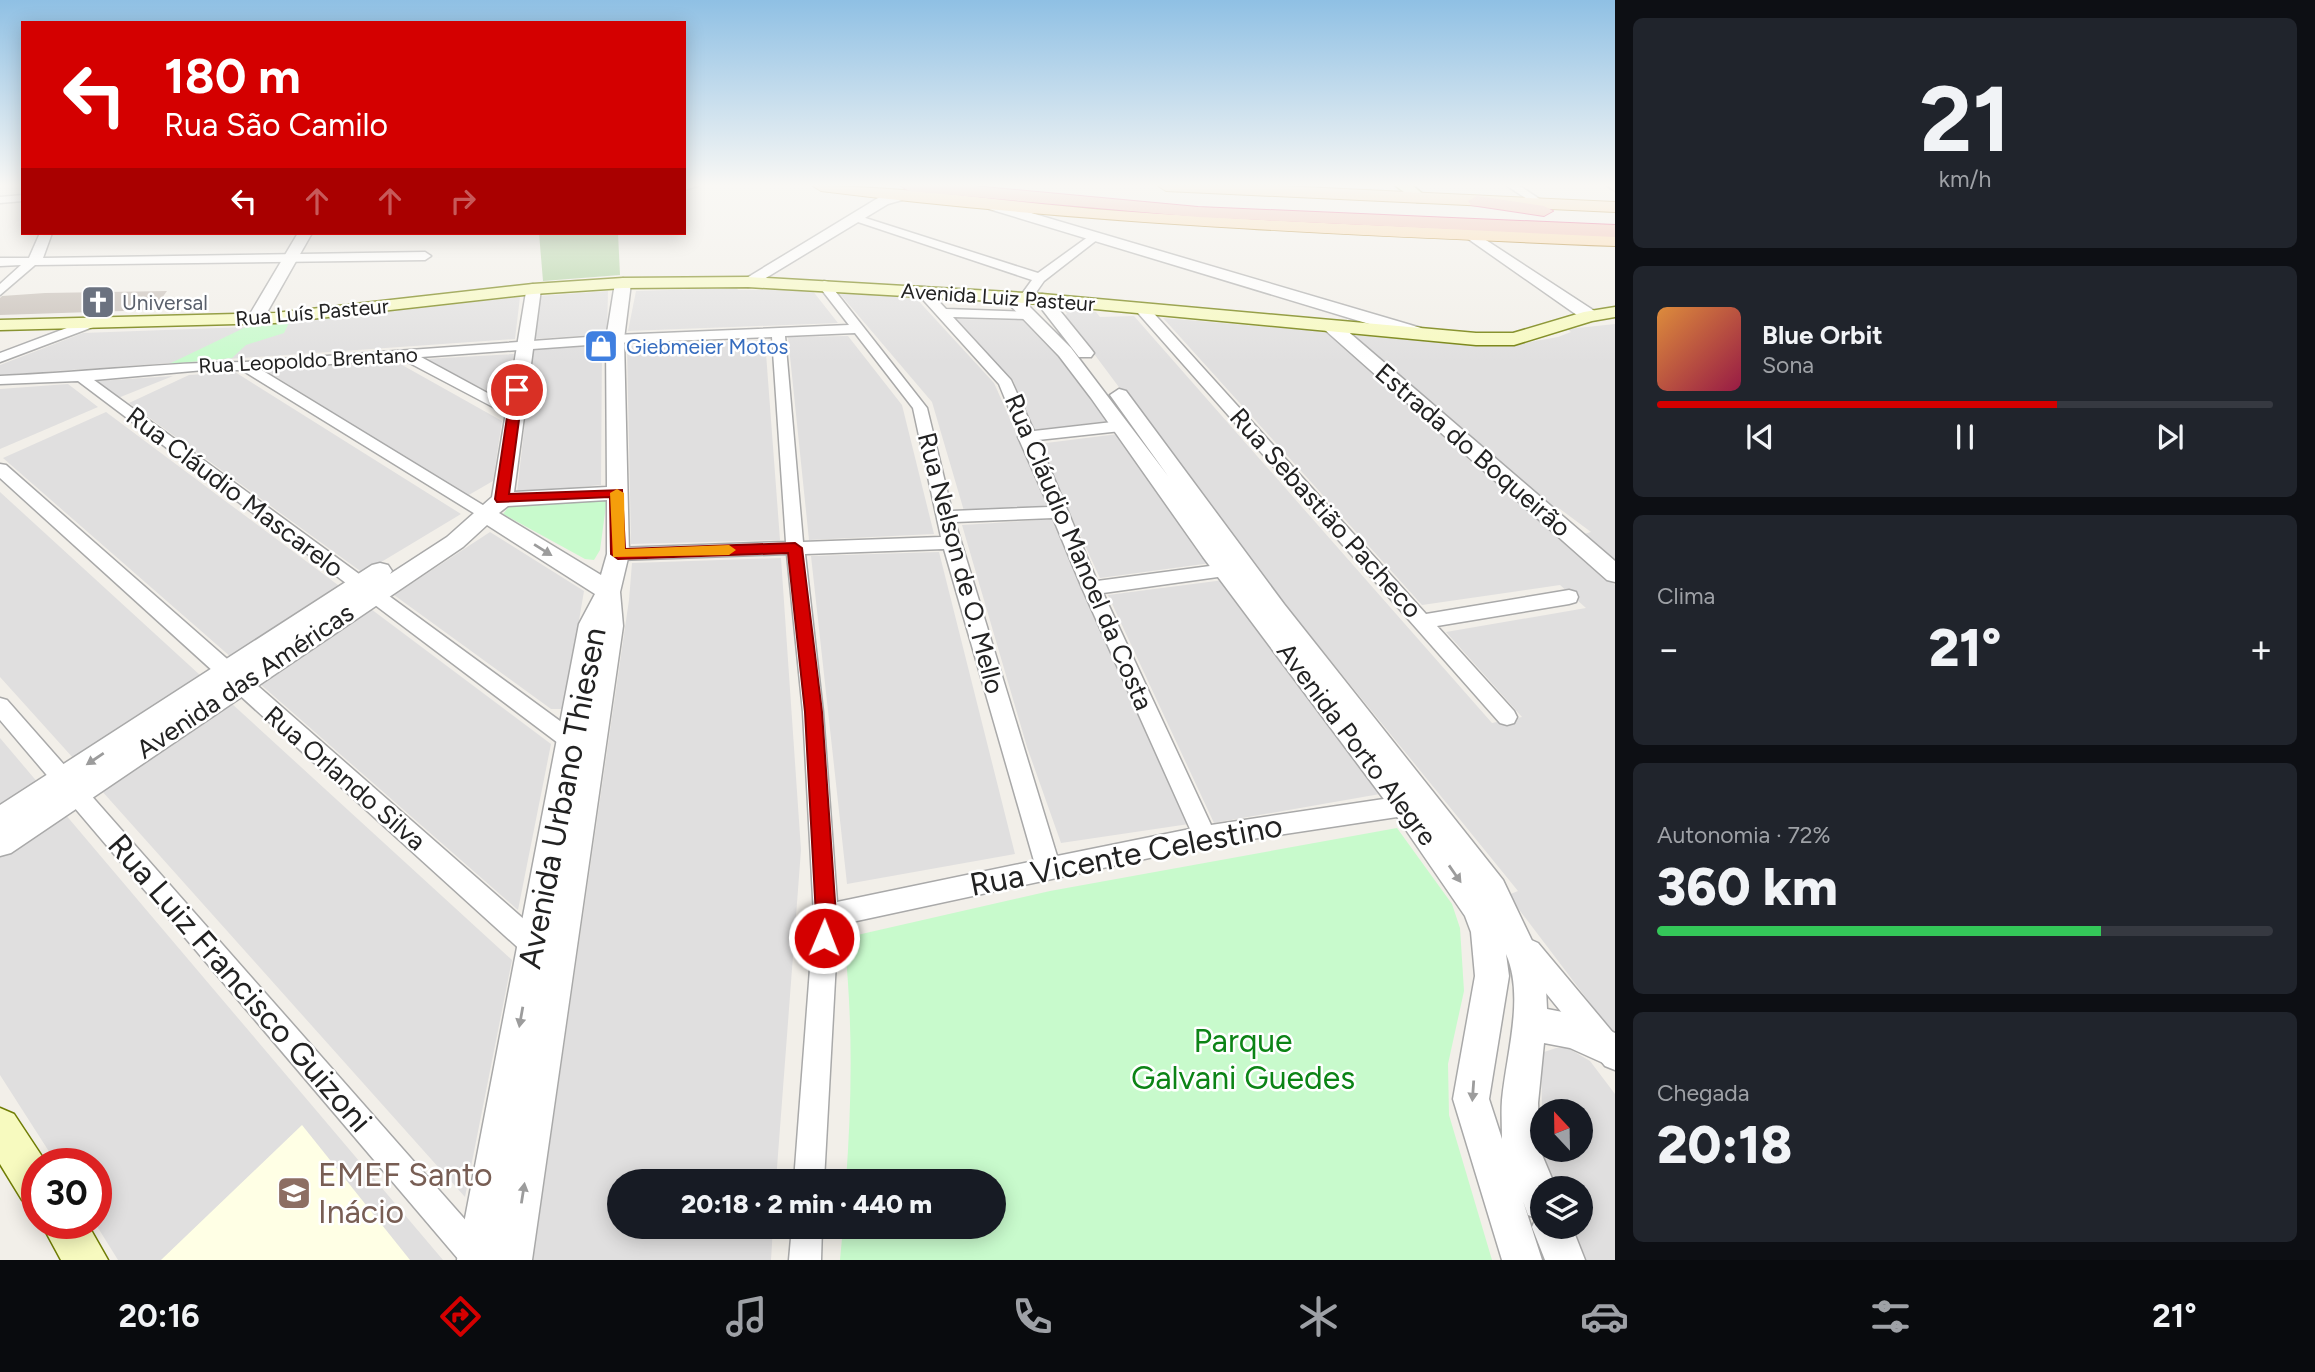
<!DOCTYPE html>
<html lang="pt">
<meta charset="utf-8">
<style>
body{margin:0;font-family:Figtree,sans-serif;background:#20242c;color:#f1f3f6;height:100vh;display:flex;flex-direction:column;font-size:26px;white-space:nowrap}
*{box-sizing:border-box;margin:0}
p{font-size:23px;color:#9ea1a6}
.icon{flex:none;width:38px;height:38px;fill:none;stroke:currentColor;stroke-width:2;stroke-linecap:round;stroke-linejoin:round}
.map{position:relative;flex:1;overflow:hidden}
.side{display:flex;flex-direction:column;gap:18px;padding:18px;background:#0d0f14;width:700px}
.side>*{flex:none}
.banner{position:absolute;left:21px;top:21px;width:665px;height:214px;border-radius:0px;box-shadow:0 4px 18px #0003;background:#d40000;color:#fff;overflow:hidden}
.needle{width:46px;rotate:338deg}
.tools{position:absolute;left:1530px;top:1099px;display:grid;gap:14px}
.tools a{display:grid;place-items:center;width:63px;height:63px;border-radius:50%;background:#171b24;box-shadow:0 4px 18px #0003;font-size:35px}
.speed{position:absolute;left:21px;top:1148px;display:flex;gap:14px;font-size:35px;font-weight:700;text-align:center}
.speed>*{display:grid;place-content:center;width:91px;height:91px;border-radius:50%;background:#171b24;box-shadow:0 4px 18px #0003;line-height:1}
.speed .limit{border:10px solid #d22;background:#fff;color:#111}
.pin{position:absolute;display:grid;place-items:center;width:60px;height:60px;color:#fff;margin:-30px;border:4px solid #fff;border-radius:50%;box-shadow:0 2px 7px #0007}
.me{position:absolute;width:77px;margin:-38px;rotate:1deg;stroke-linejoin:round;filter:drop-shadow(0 0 5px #0008)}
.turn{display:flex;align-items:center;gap:24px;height:147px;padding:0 28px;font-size:32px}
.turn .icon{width:91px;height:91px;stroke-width:2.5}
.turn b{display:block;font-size:49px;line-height:60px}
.lanes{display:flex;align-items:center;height:66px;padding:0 28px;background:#0003;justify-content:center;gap:35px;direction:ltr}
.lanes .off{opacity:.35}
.big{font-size:52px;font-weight:800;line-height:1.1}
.side .widget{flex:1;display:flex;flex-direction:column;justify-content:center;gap:10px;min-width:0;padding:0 24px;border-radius:10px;background:#20242c}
.side .dial{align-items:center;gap:0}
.dial b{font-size:91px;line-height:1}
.song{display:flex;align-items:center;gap:21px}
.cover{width:84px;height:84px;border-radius:10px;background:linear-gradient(135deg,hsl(30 70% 55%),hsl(340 70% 35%))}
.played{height:7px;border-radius:4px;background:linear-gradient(90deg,#d40000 65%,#363941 65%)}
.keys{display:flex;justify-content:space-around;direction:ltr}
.heat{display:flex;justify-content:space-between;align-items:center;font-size:38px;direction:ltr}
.charge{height:10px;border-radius:5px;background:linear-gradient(90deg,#34c759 72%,#363941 0)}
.trip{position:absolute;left:607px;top:1169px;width:399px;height:70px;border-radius:35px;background:#171b24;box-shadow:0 4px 18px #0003;font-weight:800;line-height:70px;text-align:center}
.tab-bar{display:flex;height:112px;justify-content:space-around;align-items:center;background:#090b0e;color:#9ea1a6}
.tab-bar .icon{width:49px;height:49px}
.tab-bar .current{color:#d40000}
.tab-bar b{font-size:32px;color:#f1f3f6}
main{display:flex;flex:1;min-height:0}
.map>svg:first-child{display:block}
.residential{fill:#e0dfdf}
.education{fill:#ffffe5}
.forest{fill:#add19e}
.park{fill:#c8facc}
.building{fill:#c7bfb8}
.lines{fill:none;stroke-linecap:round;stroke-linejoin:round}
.minor-casing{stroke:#a9a9a9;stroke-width:3}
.tertiary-casing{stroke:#a9a9a9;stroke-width:3}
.secondary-casing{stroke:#707d05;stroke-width:3}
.primary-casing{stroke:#a06b00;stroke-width:2}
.trunk-casing{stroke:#dc2a67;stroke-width:2}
.minor{fill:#fff;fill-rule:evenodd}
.tertiary{fill:#fff;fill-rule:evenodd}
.secondary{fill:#f7fabf;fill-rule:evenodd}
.primary{fill:#fcd6a4;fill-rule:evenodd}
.trunk{fill:#f2b4a3;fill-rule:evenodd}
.oneway{fill:#9c9c9c}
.route{fill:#d40000;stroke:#8a0000;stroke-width:2}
.slow{fill:#f59e0b}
.labels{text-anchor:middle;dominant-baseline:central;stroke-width:5;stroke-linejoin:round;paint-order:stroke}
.far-street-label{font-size:21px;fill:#222;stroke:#fff}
.far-worship-label{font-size:21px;fill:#5b616d;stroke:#fff;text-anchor:start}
.far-shop-label{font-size:21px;fill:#366cbe;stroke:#fff;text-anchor:start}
.street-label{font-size:26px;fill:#222;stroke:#fff}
.near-street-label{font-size:32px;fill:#222;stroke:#fff}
.near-park-label{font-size:32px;fill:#0c8416;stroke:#fff}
.near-education-label{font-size:32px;fill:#785e54;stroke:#fff;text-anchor:start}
</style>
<main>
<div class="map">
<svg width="1615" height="1260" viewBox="0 0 1615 1260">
<rect width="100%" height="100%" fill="#f2efe9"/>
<path class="residential" d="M 737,288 L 738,290 L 812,290 L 838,323 L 628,331 L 636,291 Z
M 608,291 L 607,334 L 534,339 L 540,296 Z
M 840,294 L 914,296 L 994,383 L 1049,506 L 964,511 L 932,402 Z
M 520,297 L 515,339 L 0,375 L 0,365 L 83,333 L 246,327 Z
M 1064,309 L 1096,312 L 1100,317 L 1134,316 L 1492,723 L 1522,717 L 1446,632 L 1586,608 L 1560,585 L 1422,605 L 1163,318 L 1329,332 L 1470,461 L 1473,461 L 1615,585 L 1615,1036 L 1508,895 L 1518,891 L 1240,549 L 1065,315 L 1067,314 Z
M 952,319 L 1023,320 L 1067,366 L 1108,421 L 1033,430 L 1013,380 Z
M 1615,324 L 1615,565 L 1581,535 L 1591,532 L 1560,509 L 1549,506 L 1352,335 L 1513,345 L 1558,337 L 1571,332 L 1568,329 Z
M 848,336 L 902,405 L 934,534 L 809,540 L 788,337 Z
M 765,340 L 780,540 L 631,544 L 627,346 Z
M 602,345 L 601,485 L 517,493 L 533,350 Z
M 514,354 L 505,400 L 425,359 Z
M 395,361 L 502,421 L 493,481 L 467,496 L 265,370 Z
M 235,372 L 461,514 L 363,573 L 129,403 L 189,375 Z
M 173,376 L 118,398 L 98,381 Z
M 68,384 L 98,407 L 0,449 L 0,389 Z
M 106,412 L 342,588 L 232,658 L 3,458 Z
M 1118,434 L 1211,563 L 1100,578 L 1038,444 Z
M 0,492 L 201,676 L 74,759 L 0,677 Z
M 1055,519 L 1189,824 L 1061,843 L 1027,747 L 962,525 Z
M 490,532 L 584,591 L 564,709 L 551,709 L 394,595 Z
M 939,552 L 1015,854 L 847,884 L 811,556 Z
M 781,558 L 801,850 L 776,1181 L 620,1181 L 620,1227 L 773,1227 L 771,1260 L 533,1260 L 629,600 L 632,563 Z
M 1224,580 L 1380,794 L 1214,823 L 1108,595 Z
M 371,609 L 551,744 L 518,910 L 259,683 Z
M 231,703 L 512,960 L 465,1197 L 101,790 Z
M 0,738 L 39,784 L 0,809 Z
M 65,814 L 443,1260 L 118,1260 L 95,1223 L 96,1164 L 57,1164 L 0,1075 L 0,856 Z
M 1556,1048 L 1568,1048 L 1590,1061 L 1615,1094 L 1615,1260 L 1583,1260 L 1570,1227 L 1580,1227 L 1580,1188 L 1555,1188 L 1543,1159 L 1543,1150 L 1580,1150 L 1580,1111 L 1542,1111 L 1541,1053 Z"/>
<path class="education" d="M 302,1125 L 410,1260 L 161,1260 Z"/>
<path class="forest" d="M 539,233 L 618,233 L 620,275 L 543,281 Z"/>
<path class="park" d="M 289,323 L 284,333 L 246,345 L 232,358 L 169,364 L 246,327 Z
M 607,498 L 600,550 L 594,560 L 585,559 L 503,514 L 511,504 Z
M 1397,828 L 1452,904 L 1460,928 L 1464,991 L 1448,1064 L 1449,1115 L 1492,1260 L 840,1260 L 843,1227 L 994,1227 L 994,1181 L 846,1181 C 852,1100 853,1019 844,938 L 1050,891 Z"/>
<path class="building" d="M 167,291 L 153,310 L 0,315 L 0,298 L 2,296 L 45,293 Z"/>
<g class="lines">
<g class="minor-casing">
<path id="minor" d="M 684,186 L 697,186 L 684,190 Z
M 1507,186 L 1520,186 L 1547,204 L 1538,206 Z
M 1608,186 L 1615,186 L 1615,191 Z
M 23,195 L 23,201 L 0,203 L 0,197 Z
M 856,215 L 1038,273 L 1092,234 L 1102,236 L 1044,281 L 1030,301 L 1025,302 L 1019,298 L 1032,280 L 852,220 L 850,218 Z
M 40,233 L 52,233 L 43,258 L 425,252 L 431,256 L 425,260 L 35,265 L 0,295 L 0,284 L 21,265 L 0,266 L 0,258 L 29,258 Z
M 824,281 L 828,282 L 927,408 L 952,511 L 1049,507 L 1018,437 L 1020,435 L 999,384 L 917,293 L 917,287 L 925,287 L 946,309 L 1033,312 L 1033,318 L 1028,319 L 953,317 L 1011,380 L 1034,431 L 1121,421 L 1129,426 L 1121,431 L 1038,440 L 1097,581 L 1225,564 L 1231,566 L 1234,570 L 1231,574 L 1225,576 L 1103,593 L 1211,825 L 1417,794 L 1425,797 L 1428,804 L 1425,811 L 1417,814 L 1205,846 L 838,925 L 824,1181 L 794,1181 L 814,916 L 803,712 L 787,554 L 618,560 L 609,554 L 618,548 L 786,542 L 772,337 L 615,343 L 421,357 L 519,410 L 522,413 L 514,418 L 402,359 L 260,369 L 491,510 L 493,514 L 491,518 L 485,520 L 242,370 L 204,370 L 94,380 L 586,740 L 589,746 L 586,752 L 578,755 L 570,752 L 78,381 L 0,384 L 0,376 C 82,373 163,362 245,362 L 615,335 L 849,325 L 818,285 ZM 855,333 L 913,408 L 941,537 L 803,542 L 785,336 ZM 1053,518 L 1082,588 L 1190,829 L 1057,856 L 955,522 ZM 944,549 L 1034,861 L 837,902 L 823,712 L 805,554 Z
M 1143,306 L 1148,307 L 1426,614 L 1569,590 L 1576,592 L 1578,597 L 1576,602 L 1569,604 L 1437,626 L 1514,711 L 1517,717 L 1514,723 L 1507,725 L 1500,723 L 1138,313 L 1138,307 Z
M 88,320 L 95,324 L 93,327 L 0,362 L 0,353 Z
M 0,464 L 6,465 L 543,936 L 547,945 L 543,954 L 534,957 L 525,954 L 0,478 Z
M 0,698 L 7,700 L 491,1249 L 496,1260 L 459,1260 L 0,720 Z
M 1529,939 L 1538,943 L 1615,1035 L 1615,1070 L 1605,1066 L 1520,961 L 1516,952 L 1520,943 Z
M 792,1227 L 822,1227 L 821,1260 L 789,1260 Z"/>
</g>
<g class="tertiary-casing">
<path id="tertiary" d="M 897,193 L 902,194 L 902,200 L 888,204 L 754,285 L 748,287 L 740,282 L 878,198 Z
M 994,202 L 1421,328 L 1424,332 L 1415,337 L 1409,336 L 989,209 L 989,203 Z
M 1469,229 L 1596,312 L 1598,316 L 1596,320 L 1584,320 L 1464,236 L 1462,233 L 1464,230 Z
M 298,233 L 312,233 L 261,323 L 249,323 L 247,319 Z
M 623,278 L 631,283 L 624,339 L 629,554 L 620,592 L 623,626 L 532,1260 L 457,1260 L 579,624 L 595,594 L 487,525 L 463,547 L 11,853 L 0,856 L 0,805 L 372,565 L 380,563 L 388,565 L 392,571 L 390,574 L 447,537 L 492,497 L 527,286 L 533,284 L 541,289 L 514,492 L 607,487 L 606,339 L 615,283 ZM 607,500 L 607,554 L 601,575 L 499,513 L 508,506 Z
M 1011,292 L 1017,294 L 1071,348 L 1168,476 L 1110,395 L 1119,389 L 1126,391 L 1284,604 L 1503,880 L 1545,968 L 1547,1009 L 1573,1014 L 1615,1033 L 1615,1064 L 1610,1066 L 1570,1048 L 1544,1043 L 1538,1103 L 1540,1150 L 1556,1188 L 1542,1188 L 1542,1227 L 1572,1227 L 1585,1260 L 1545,1260 L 1532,1227 L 1536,1218 L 1528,1215 L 1523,1201 L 1542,1260 L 1502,1260 L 1453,1099 L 1475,976 L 1471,932 L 1465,916 L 1395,814 L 1203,557 L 1091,398 L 1059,356 L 1005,300 L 1003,297 ZM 1506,954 C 1525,997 1506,1055 1502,1100 C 1501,1113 1502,1126 1502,1139 L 1489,1099 L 1509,976 Z
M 1042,294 L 1048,296 L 1091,349 L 1094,353 L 1091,357 L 1079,357 L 1034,299 Z
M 1331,321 L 1337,322 L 1615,561 L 1615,582 L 1607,580 L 1325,330 L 1323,326 Z"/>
</g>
<g class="secondary-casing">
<path id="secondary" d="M 1396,186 L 1413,186 L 1429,199 L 1427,202 L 1417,202 Z
M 748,277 L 1042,294 L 1476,333 L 1513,333 L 1584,312 L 1615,307 L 1615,317 L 1592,321 L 1514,345 L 1476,345 L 1042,304 L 748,287 L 623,288 L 533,294 L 275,323 L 0,330 L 0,320 L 275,313 L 533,284 L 623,278 Z
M 0,1108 L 14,1114 L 47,1164 L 37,1164 L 37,1205 L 22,1200 L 0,1164 Z
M 41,1223 L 87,1223 L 108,1260 L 61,1260 Z"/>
</g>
<g class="primary-casing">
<path id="primary" d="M 813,186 C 915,186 1017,204 1119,211 C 1284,223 1450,228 1615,236 L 1615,246 C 1350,235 1085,224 821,191 Z
M 1158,186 L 1282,186 L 1615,202 L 1615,212 L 1166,191 Z"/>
</g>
<g class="trunk-casing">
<path id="trunk" d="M 901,186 L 973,186 L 1198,207 L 1615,225 L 1615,237 L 1198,217 L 909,191 Z
M 1477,196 L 1544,206 L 1553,211 L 1544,216 L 1471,205 L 1468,201 Z"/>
</g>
<use href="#minor" class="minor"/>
<use href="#tertiary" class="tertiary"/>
<use href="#secondary" class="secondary"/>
<use href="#primary" class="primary"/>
<use href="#trunk" class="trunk"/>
</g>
<defs><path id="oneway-solid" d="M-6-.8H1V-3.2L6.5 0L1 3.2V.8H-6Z" transform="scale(1.75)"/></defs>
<g class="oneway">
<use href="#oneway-solid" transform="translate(543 550) rotate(32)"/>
<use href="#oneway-solid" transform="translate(95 759) rotate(146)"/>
<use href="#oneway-solid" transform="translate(1455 874) rotate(55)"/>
<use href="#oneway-solid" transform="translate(521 1017) rotate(100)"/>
<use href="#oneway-solid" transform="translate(1473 1091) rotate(94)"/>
<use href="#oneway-solid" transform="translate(523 1193) rotate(-81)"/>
</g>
<linearGradient id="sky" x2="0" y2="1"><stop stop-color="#8fc0e4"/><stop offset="0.51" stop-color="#f9f8f5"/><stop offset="1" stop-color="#f9f8f5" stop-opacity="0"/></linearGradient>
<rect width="1615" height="363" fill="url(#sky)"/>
<path class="route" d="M 517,387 L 523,390 L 509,494 L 622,490 L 625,549 L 795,543 L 802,548 L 822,712 L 836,916 L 832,945 L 824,948 L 817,945 L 814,938 L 816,916 L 805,712 L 788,553 L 618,559 L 611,554 L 610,497 L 497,502 L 495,499 L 511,390 Z"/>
<path class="slow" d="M 617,489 L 624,493 L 625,549 L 729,545 L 736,550 L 729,555 L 613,557 L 610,493 Z"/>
<defs>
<g id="church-square" transform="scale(1.75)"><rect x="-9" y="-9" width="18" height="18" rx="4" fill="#6b7280" stroke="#fff"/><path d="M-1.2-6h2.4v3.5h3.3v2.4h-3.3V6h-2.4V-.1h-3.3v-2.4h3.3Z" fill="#fff"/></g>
<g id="shop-square" transform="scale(1.75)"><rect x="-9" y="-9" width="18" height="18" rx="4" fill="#3f7fe0" stroke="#fff"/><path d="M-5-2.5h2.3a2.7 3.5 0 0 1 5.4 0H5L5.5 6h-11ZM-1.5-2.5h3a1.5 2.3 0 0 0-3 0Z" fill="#fff"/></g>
<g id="school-square" transform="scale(1.75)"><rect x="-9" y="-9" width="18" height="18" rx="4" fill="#8d6e63" stroke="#fff"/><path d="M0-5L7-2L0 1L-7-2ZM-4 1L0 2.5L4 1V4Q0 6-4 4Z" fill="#fff"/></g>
</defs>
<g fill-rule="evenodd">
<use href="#church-square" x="98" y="302"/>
<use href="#shop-square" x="601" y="346"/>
<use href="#school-square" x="294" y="1193"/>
</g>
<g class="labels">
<g class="far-street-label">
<text transform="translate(998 297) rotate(4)">Avenida Luiz Pasteur</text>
<text transform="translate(312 312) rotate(-5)">Rua Luís Pasteur</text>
<text transform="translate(308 360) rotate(-3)">Rua Leopoldo Brentano</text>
</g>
<g class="far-worship-label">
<text x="122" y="302">Universal</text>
</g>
<g class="far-shop-label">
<text x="626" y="346">Giebmeier Motos</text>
</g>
<g class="street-label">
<text transform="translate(1473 450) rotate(41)">Estrada do Boqueirão</text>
<text transform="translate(235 492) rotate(37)">Rua Cláudio Mascarelo</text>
<text transform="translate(1326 513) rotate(48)">Rua Sebastião Pacheco</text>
<text transform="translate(1079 552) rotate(67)">Rua Cláudio Manoel da Costa</text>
<text transform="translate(961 563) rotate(75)">Rua Nelson de O. Mello</text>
<text transform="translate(245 681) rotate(-34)">Avenida das Américas</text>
<text transform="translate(1357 744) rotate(53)">Avenida Porto Alegre</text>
<text transform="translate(345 778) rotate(41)">Rua Orlando Silva</text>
</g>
<g class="near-street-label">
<text transform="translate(562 798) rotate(-79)">Avenida Urbano Thiesen</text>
<text transform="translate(1126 855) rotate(-11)">Rua Vicente Celestino</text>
<text transform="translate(240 983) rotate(49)">Rua Luiz Francisco Guizoni</text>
</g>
<g class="near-park-label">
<text x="1243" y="1041">Parque<tspan x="1243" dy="37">Galvani Guedes</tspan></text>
</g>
<g class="near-education-label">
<text x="318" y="1175">EMEF Santo<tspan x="318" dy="37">Inácio</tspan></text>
</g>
</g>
</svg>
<div class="tools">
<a><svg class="needle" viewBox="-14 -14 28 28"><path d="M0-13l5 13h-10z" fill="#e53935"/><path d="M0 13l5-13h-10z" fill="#9ea1a6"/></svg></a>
<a><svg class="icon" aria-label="layers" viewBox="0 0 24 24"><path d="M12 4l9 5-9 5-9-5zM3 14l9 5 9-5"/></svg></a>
</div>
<div class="speed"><div class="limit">30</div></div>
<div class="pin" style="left:517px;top:390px;background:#d93025"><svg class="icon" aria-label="arrive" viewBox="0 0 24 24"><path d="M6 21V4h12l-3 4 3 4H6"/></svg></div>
<svg class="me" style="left:824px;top:938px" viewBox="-20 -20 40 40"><circle r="17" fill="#d40000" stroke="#fff" stroke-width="3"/><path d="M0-11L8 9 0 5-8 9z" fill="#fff"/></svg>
<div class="trip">20:18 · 2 min · 440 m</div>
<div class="banner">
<div class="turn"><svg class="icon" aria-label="left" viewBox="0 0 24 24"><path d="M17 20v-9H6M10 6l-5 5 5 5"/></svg><div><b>180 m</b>Rua São Camilo</div></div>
<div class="lanes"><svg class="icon" aria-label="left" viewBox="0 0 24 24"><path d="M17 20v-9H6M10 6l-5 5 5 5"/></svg><svg class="icon off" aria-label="ahead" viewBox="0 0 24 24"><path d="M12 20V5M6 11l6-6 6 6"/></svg><svg class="icon off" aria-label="ahead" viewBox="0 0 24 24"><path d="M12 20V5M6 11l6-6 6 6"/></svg><svg class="icon off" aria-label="right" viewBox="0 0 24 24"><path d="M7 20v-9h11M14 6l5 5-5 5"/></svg></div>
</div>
</div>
<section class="side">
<div class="widget dial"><b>21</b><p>km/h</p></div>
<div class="widget">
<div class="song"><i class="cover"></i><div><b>Blue Orbit</b><p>Sona</p></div></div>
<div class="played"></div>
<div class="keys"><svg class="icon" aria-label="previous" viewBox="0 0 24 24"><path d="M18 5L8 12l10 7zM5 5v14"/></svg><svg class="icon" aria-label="pause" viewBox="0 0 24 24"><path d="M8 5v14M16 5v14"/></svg><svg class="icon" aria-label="next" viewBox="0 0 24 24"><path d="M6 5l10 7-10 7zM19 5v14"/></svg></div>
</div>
<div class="widget"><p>Clima</p>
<div class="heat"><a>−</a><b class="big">21°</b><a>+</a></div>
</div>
<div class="widget"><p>Autonomia · 72%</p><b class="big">360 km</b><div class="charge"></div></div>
<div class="widget"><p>Chegada</p><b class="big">20:18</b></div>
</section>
</main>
<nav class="tab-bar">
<b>20:16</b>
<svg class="icon current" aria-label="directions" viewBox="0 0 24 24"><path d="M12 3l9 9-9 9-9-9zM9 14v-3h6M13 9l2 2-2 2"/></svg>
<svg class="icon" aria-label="music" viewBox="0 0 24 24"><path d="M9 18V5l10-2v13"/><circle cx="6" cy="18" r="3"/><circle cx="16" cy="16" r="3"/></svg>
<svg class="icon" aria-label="phone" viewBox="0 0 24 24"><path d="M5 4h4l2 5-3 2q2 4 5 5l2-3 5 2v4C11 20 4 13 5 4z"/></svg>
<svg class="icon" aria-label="climate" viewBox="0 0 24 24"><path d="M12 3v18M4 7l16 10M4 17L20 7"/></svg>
<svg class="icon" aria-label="car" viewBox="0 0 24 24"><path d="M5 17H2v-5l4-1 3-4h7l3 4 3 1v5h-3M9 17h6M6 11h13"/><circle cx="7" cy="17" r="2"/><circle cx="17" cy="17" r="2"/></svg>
<svg class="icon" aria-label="filters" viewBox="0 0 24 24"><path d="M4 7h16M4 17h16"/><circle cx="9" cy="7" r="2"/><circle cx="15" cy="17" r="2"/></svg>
<b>21°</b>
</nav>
